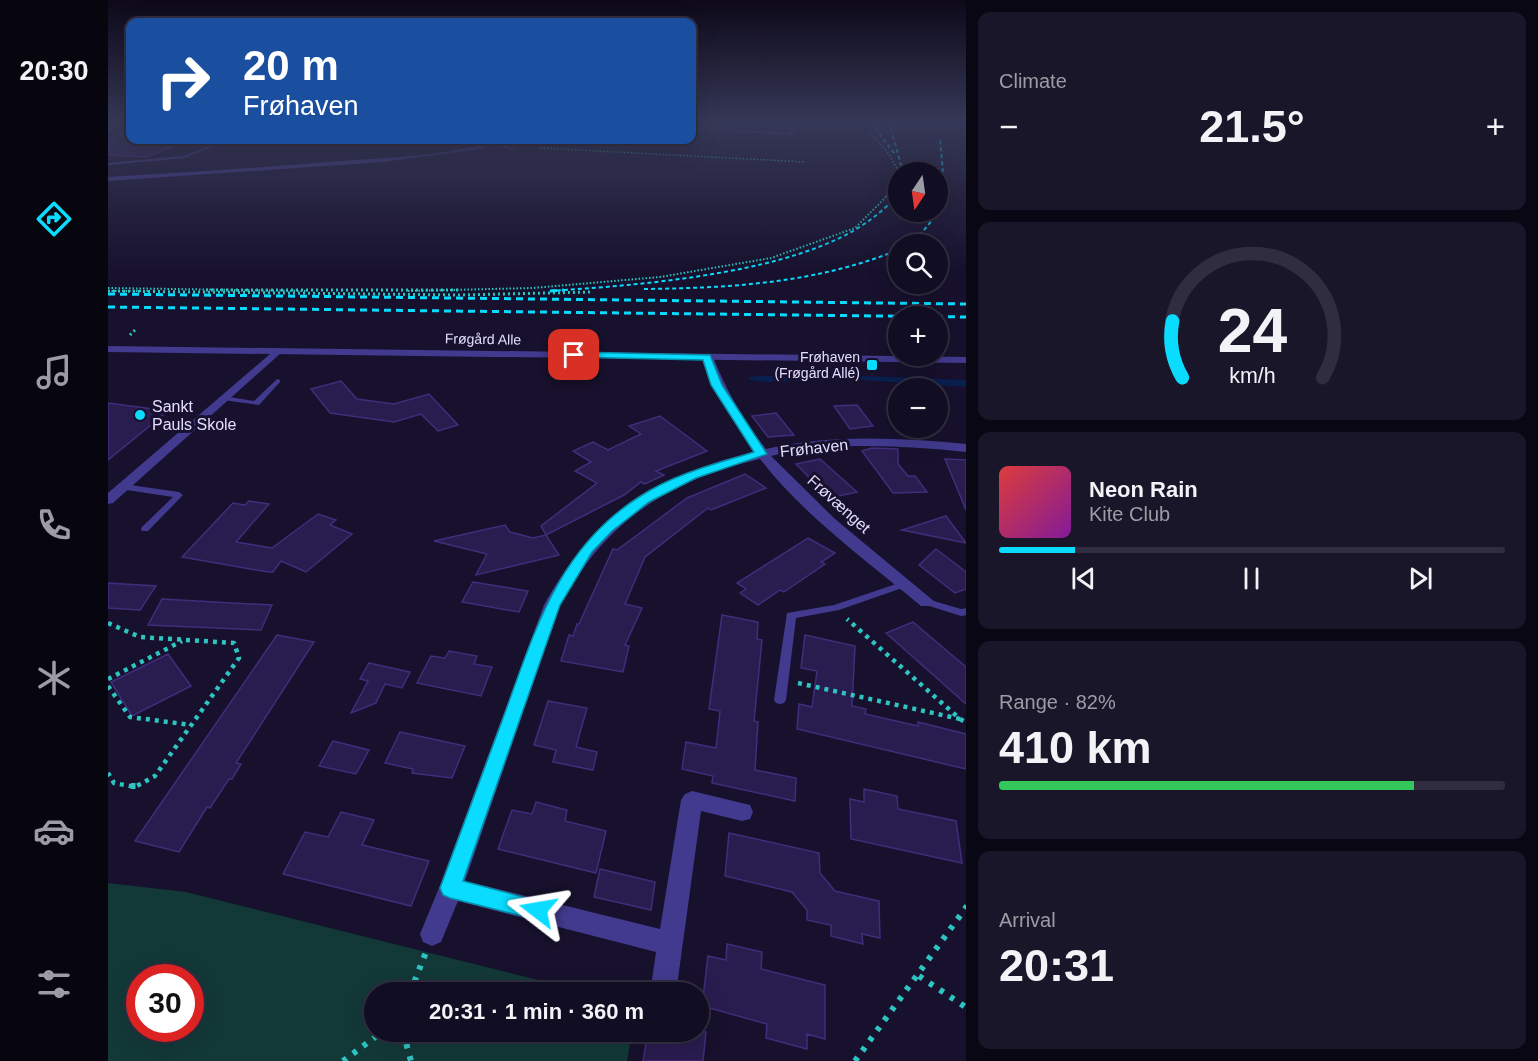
<!DOCTYPE html>
<meta charset="utf-8">
<style>
body{margin:0;font-family:Helvetica,sans-serif;background:#1a162a;color:#f1f3f6;height:100vh;display:flex;flex-direction:column;font-size:22px;white-space:nowrap}
*{box-sizing:border-box;margin:0}
p{font-size:20px;color:#9c9ca5}
.icon{flex:none;width:33px;height:33px;fill:none;stroke:currentColor;stroke-width:2;stroke-linecap:round;stroke-linejoin:round}
.map{position:relative;flex:1;overflow:hidden}
.panel{display:flex;flex-direction:column;gap:12px;padding:12px;background:#090713;width:572px}
.panel>*{flex:none}
.banner{position:absolute;left:18px;top:18px;width:570px;height:126px;border-radius:12px;box-shadow:0 6px 24px #0002,0 0 0 2px #302d40;background:#1a4fa0;color:#fff;overflow:hidden}
.needle{width:39px;rotate:193deg}
.buttons{position:absolute;left:780px;top:162px;display:grid;gap:12px}
.buttons a{display:grid;place-items:center;width:60px;height:60px;border-radius:50%;background:#110d22;box-shadow:0 6px 24px #0002,0 0 0 2px #302d40;font-size:30px}
.speed{position:absolute;left:18px;top:964px;display:flex;gap:12px;font-size:30px;font-weight:700;text-align:center}
.speed>*{display:grid;place-content:center;width:78px;height:78px;border-radius:50%;background:#110d22;box-shadow:0 6px 24px #0002,0 0 0 2px #302d40;line-height:1}
.speed .limit{border:9px solid #d22;background:#fff;color:#111}
.pin{position:absolute;display:grid;place-items:center;width:51px;height:51px;color:#fff;margin:-26px;border-radius:12px;box-shadow:0 3px 9px #0006}
.me{position:absolute;width:66px;margin:-33px;rotate:284deg;stroke-linejoin:round;filter:drop-shadow(0 0 4px #0008)}
.turn{display:flex;align-items:center;gap:21px;height:126px;padding:0 18px;font-size:27px}
.turn .icon{width:78px;height:78px;stroke-width:2.5}
.turn b{display:block;font-size:42px;line-height:51px}
.big{font-size:45px;font-weight:600;line-height:1.1}
.panel .card{flex:1;display:flex;flex-direction:column;justify-content:center;gap:9px;min-width:0;padding:0 21px;border-radius:12px;background:#1a162a}
.panel .dial{align-items:center;gap:0}
.dial svg{height:156px;overflow:visible;fill:none;stroke:#302d40;stroke-width:7;stroke-linecap:round;text-anchor:middle}
.dial text{fill:#f1f3f6;stroke:none}
.song{display:flex;align-items:center;gap:18px}
.cover{width:72px;height:72px;border-radius:9px;background:linear-gradient(135deg,hsl(0 70% 55%),hsl(290 70% 35%))}
.played{height:6px;border-radius:3px;background:linear-gradient(90deg,#09dcff 15%,#302d40 15%)}
.keys{display:flex;justify-content:space-around;direction:ltr}
.heat{display:flex;justify-content:space-between;align-items:center;font-size:33px;direction:ltr}
.charge{height:9px;border-radius:4px;background:linear-gradient(90deg,#34c759 82%,#302d40 0)}
.trip{position:absolute;left:256px;top:982px;width:345px;height:60px;border-radius:30px;background:#110d22;box-shadow:0 6px 24px #0002,0 0 0 2px #302d40;font-weight:600;line-height:60px;text-align:center}
main{display:flex;flex:1;min-height:0}
.tabs{display:flex;flex-direction:column;width:108px;justify-content:space-around;align-items:center;background:#07050e;color:#9c9ca5}
.tabs .icon{width:42px;height:42px}
.tabs .current{color:#09dcff}
.tabs b{font-size:27px;color:#f1f3f6}
.map>svg:first-child{display:block}
.green{fill:#133838;fill-rule:evenodd}
.water{fill:#091f4e}
.building{fill:#291c4f;stroke:#402d7c;stroke-width:1.5}
.lines{fill:none;stroke-linecap:round;stroke-linejoin:round}
.path-far4{stroke:#2dc4c1;stroke-width:1.5;stroke-dasharray:1.5 2;stroke-linecap:butt}
.path-far3{stroke:#2dc4c1;stroke-width:2;stroke-dasharray:1.5 2;stroke-linecap:butt}
.path-far2{stroke:#2dc4c1;stroke-width:3;stroke-dasharray:2 3;stroke-linecap:butt}
.path-far1{stroke:#2dc4c1;stroke-width:4.5;stroke-dasharray:4 5;stroke-linecap:butt}
.path{stroke:#2dc4c1;stroke-width:6;stroke-dasharray:4.5 8;stroke-linecap:butt}
.service{fill:#413a8e;fill-rule:evenodd}
.minor{fill:#413a8e;fill-rule:evenodd}
.tertiary{fill:#413a8e;fill-rule:evenodd}
.rail-far1{stroke:#09dcff;stroke-width:2;stroke-dasharray:4 3;stroke-linecap:butt}
.rail{stroke:#09dcff;stroke-width:3;stroke-dasharray:7 5;stroke-linecap:butt}
.route{fill:#09dcff;stroke:#068fa6;stroke-width:1.5}
.poi-dot{fill:#09dcff;stroke:#17112d;stroke-width:2}
.labels{text-anchor:middle;dominant-baseline:central;stroke-width:6;stroke-linejoin:round;paint-order:stroke}
.far-street-label{font-size:14px;fill:#e3ddff;stroke:#17112d}
.far-poi-label{font-size:14px;fill:#e3ddff;stroke:#17112d;text-anchor:end}
.poi-label{font-size:16px;fill:#e3ddff;stroke:#17112d;text-anchor:start}
.street-label{font-size:16px;fill:#e3ddff;stroke:#17112d}
</style>
<main>
<nav class="tabs">
<b>20:30</b>
<svg class="icon current" aria-label="directions" viewBox="0 0 24 24"><path d="M12 3l9 9-9 9-9-9zM9 14v-3h6M13 9l2 2-2 2"/></svg>
<svg class="icon" aria-label="music" viewBox="0 0 24 24"><path d="M9 18V5l10-2v13"/><circle cx="6" cy="18" r="3"/><circle cx="16" cy="16" r="3"/></svg>
<svg class="icon" aria-label="phone" viewBox="0 0 24 24"><path d="M5 4h4l2 5-3 2q2 4 5 5l2-3 5 2v4C11 20 4 13 5 4z"/></svg>
<svg class="icon" aria-label="climate" viewBox="0 0 24 24"><path d="M12 3v18M4 7l16 10M4 17L20 7"/></svg>
<svg class="icon" aria-label="car" viewBox="0 0 24 24"><path d="M5 17H2v-5l4-1 3-4h7l3 4 3 1v5h-3M9 17h6M6 11h13"/><circle cx="7" cy="17" r="2"/><circle cx="17" cy="17" r="2"/></svg>
<svg class="icon" aria-label="filters" viewBox="0 0 24 24"><path d="M4 7h16M4 17h16"/><circle cx="9" cy="7" r="2"/><circle cx="15" cy="17" r="2"/></svg>
</nav>
<div class="map">
<svg width="859" height="1061" viewBox="0 0 859 1061">
<rect width="100%" height="100%" fill="#17112d"/>
<path class="green" d="M 0,883 L 78,892 L 482,993 L 267,993 L 267,1032 L 524,1032 L 519,1061 L 0,1061 ZM 32,978 L 82,978 L 82,1029 L 32,1029 Z"/>
<path class="water" d="M 650,376 L 756,376 L 858,380 L 858,387 L 754,380 L 657,382 L 642,380 L 642,377 Z"/>
<path class="building" d="M 22,130 L 22,140 L 81,140 L 39,157 L 0,155 L 0,138 Z
M 233,381 L 249,399 L 286,404 L 321,394 L 350,425 L 330,431 L 313,414 L 286,422 L 222,413 L 203,389 Z
M 0,403 L 60,411 L 0,460 Z
M 749,405 L 765,426 L 742,429 L 726,406 Z
M 668,413 L 686,435 L 660,437 L 644,416 Z
M 552,416 L 599,451 L 548,471 L 556,475 L 537,484 L 533,482 L 516,495 L 438,535 L 433,526 L 489,483 L 467,471 L 483,462 L 465,451 L 485,442 L 500,450 L 533,434 L 521,426 Z
M 764,448 L 790,449 L 790,464 L 800,476 L 807,476 L 819,492 L 785,493 L 754,451 Z
M 712,459 L 749,492 L 721,498 L 688,464 Z
M 837,459 L 858,460 L 858,510 Z
M 637,474 L 658,488 L 603,510 L 600,508 L 537,557 L 517,604 L 534,608 L 517,645 L 521,646 L 515,672 L 453,661 L 461,635 L 465,636 L 469,624 L 471,624 L 505,549 L 509,550 L 579,498 Z
M 141,501 L 161,504 L 128,542 L 164,548 L 210,514 L 228,520 L 222,525 L 244,534 L 198,572 L 173,561 L 165,572 L 160,572 L 74,557 L 125,503 L 137,505 Z
M 838,516 L 858,543 L 794,530 Z
M 397,525 L 402,532 L 425,538 L 438,535 L 451,555 L 368,575 L 379,554 L 326,541 Z
M 700,538 L 727,553 L 713,562 L 717,564 L 676,592 L 672,590 L 650,605 L 632,593 L 638,589 L 629,583 Z
M 828,549 L 858,572 L 858,589 L 847,593 L 811,565 Z
M 365,582 L 420,591 L 411,612 L 354,602 Z
M 0,583 L 48,586 L 32,610 L 0,608 Z
M 54,599 L 124,603 L 164,605 L 153,630 L 40,625 Z
M 614,615 L 650,622 L 649,639 L 654,640 L 646,721 L 650,722 L 647,770 L 688,778 L 687,801 L 604,783 L 605,776 L 574,769 L 578,742 L 608,748 L 612,711 L 601,709 Z
M 805,622 L 858,667 L 858,704 L 778,633 Z
M 169,635 L 206,642 L 128,763 L 133,764 L 124,779 L 121,779 L 102,808 L 99,807 L 71,852 L 27,841 Z
M 697,635 L 747,646 L 744,706 L 758,709 L 757,714 L 810,726 L 810,722 L 858,734 L 858,769 L 689,729 L 691,704 L 704,707 L 709,671 L 693,668 Z
M 341,651 L 369,656 L 366,664 L 384,667 L 373,696 L 309,683 L 323,656 L 337,658 Z
M 60,654 L 83,686 L 24,716 L 3,682 Z
M 261,663 L 302,672 L 294,688 L 277,684 L 268,703 L 243,713 L 260,681 L 252,679 Z
M 440,701 L 479,708 L 468,747 L 489,752 L 485,770 L 445,762 L 448,750 L 426,745 Z
M 292,732 L 357,746 L 344,778 L 304,773 L 305,769 L 277,763 Z
M 225,741 L 261,750 L 248,774 L 211,766 Z
M 756,789 L 789,796 L 790,809 L 848,821 L 854,863 L 743,839 L 742,799 L 756,802 Z
M 428,802 L 459,810 L 457,821 L 498,831 L 488,873 L 390,849 L 404,810 L 424,814 Z
M 233,812 L 266,820 L 254,845 L 321,861 L 303,906 L 175,874 L 197,832 L 220,837 Z
M 621,833 L 711,853 L 712,873 L 727,891 L 771,901 L 772,938 L 754,934 L 755,944 L 723,936 L 723,925 L 699,920 L 699,910 L 684,892 L 617,876 Z
M 492,869 L 547,882 L 543,910 L 486,897 Z
M 619,944 L 654,952 L 653,969 L 717,985 L 717,1039 L 699,1034 L 699,1049 L 658,1038 L 659,1024 L 594,1006 L 600,956 L 618,960 Z
M 540,1032 L 598,1032 L 595,1061 L 535,1061 Z"/>
<g class="lines">
<path class="path-far4" d="M 761,131 L 780,153 L 791,172
M 432,148 L 697,162
M 778,196 L 790,184"/>
<path class="path-far3" d="M 0,288 L 198,291
M 0,291 L 42,291
M 300,291 L 425,288 L 552,277 L 663,258 L 747,228 L 780,195"/>
<path class="path-far2" d="M 98,290 L 351,290
M 0,291 L 351,295 L 484,292
M 22,335 L 29,328"/>
<path class="path-far1" d="M 0,623 L 32,637 L 126,643 L 131,658 L 47,776 L 27,787 L 6,783 L 0,773
M 0,679 L 74,641
M 690,683 L 852,719 L 739,619
M 0,686 L 22,717 L 83,725
M 852,719 L 859,723"/>
<path class="path" d="M 23,786 L 28,786
M 811,976 L 859,1008
M 302,993 L 318,952
M 295,1032 L 303,1061
M 235,1061 L 274,1032
M 747,1061 L 859,906"/>
<path class="service" d="M 19,122 L 22,123 L 0,131 L 0,129 Z
M 682,122 L 686,122 L 685,134 L 683,135 L 584,129 L 584,127 L 681,133 Z
M 116,140 L 120,140 L 77,158 L 0,165 L 0,163 L 76,156 Z
M 389,143 L 391,143 L 407,149 L 405,150 L 389,145 Z
M 170,379 L 172,380 L 172,382 L 151,405 L 115,400 L 111,398 L 115,396 L 146,401 L 168,380 Z
M 15,484 L 71,492 L 75,495 L 40,531 L 34,531 L 33,529 L 34,527 L 65,497 L 12,489 L 11,487 Z
M 797,581 L 800,582 L 802,584 L 800,586 L 731,610 L 688,618 L 678,700 L 676,703 L 672,704 L 668,703 L 666,700 L 679,613 L 726,605 Z
M 819,599 L 853,609 L 859,608 L 859,615 L 853,616 L 815,604 L 814,602 L 815,600 Z"/>
<path class="minor" d="M 390,140 L 397,140 L 373,149 L 274,162 L 0,181 L 0,177 C 82,172 164,167 246,160 C 293,157 344,155 390,140 Z
M 169,348 L 174,351 L 173,353 L 5,503 L 0,504 L 0,493 Z
M 599,354 L 605,357 C 619,391 635,420 658,449 C 724,434 792,438 859,444 L 859,452 C 794,446 727,441 663,456 L 727,519 L 827,602 L 825,606 L 813,606 C 758,560 696,516 652,459 C 560,480 497,522 452,605 L 357,881 L 552,929 L 573,800 L 577,794 L 584,791 L 642,805 L 645,812 L 642,819 L 634,821 L 593,811 L 568,993 L 542,993 L 548,952 L 350,901 L 333,942 L 324,946 L 315,942 L 312,934 L 331,888 L 436,605 C 485,516 548,475 646,452 L 609,395 L 593,357 Z"/>
<path class="tertiary" d="M 0,346 L 859,357 L 859,363 L 0,352 Z"/>
<path class="rail-far1" d="M 763,122 L 788,156
M 781,122 L 795,172
M 800,244 C 842,213 836,185 832,138
M 536,289 C 624,288 708,283 790,250
M 442,291 C 531,285 689,274 762,220 C 772,213 781,204 790,196"/>
<path class="rail" d="M 442,291 L 456,290
M 0,294 L 859,304
M 0,307 L 859,317"/>
</g>
<linearGradient id="sky" x2="0" y2="1"><stop stop-color="#0d0919"/><stop offset="0.45" stop-color="#363857"/><stop offset="1" stop-color="#363857" stop-opacity="0"/></linearGradient>
<rect width="859" height="271" fill="url(#sky)"/>
<path class="route" d="M 466,352 L 602,355 L 614,385 L 659,454 L 588,478 L 541,502 L 504,531 L 484,552 L 452,605 L 355,881 L 438,903 L 441,910 L 438,917 L 430,920 L 342,898 L 335,895 L 332,888 C 352,833 373,777 394,721 C 426,634 448,550 531,497 C 566,474 607,464 646,452 L 603,385 L 595,360 L 463,357 L 463,353 Z"/>
<g class="poi-dot">
<rect x="758" y="359" width="12" height="12" rx="3"/>
<circle cx="32" cy="415" r="6"/>
</g>
<g class="labels">
<g class="far-street-label">
<text transform="translate(375 339) rotate(1)">Frøgård Alle</text>
</g>
<g class="far-poi-label">
<text x="752" y="357">Frøhaven<tspan x="752" dy="16">(Frøgård Allé)</tspan></text>
</g>
<g class="poi-label">
<text x="44" y="406">Sankt<tspan x="44" dy="18">Pauls Skole</tspan></text>
</g>
<g class="street-label">
<text transform="translate(706 448) rotate(-6)">Frøhaven</text>
<text transform="translate(731 504) rotate(42)">Frøvænget</text>
</g>
</g>
</svg>
<div class="buttons">
<a><svg class="needle" viewBox="-14 -14 28 28"><path d="M0-13l5 13h-10z" fill="#e53935"/><path d="M0 13l5-13h-10z" fill="#9c9ca5"/></svg></a>
<a><svg class="icon" aria-label="search" viewBox="0 0 24 24"><circle cx="10" cy="10" r="6"/><path d="M15 15l6 6"/></svg></a>
<a>+</a>
<a>−</a>
</div>
<div class="speed"><div class="limit">30</div></div>
<div class="pin" style="left:466px;top:355px;background:#d93025"><svg class="icon" aria-label="arrive" viewBox="0 0 24 24"><path d="M6 21V4h12l-3 4 3 4H6"/></svg></div>
<svg class="me" style="left:430px;top:910px" viewBox="-20 -20 40 40"><path d="M0-17L14 15 0 8-14 15z" fill="#09dcff" stroke="#fff" stroke-width="4"/></svg>
<div class="trip">20:31 · 1 min · 360 m</div>
<div class="banner">
<div class="turn"><svg class="icon" aria-label="right" viewBox="0 0 24 24"><path d="M7 20v-9h11M14 6l5 5-5 5"/></svg><div><b>20 m</b>Frøhaven</div></div>
</div>
</div>
<section class="panel">
<div class="card"><p>Climate</p>
<div class="heat"><a>−</a><b class="big">21.5°</b><a>+</a></div>
</div>
<div class="card dial"><svg viewBox="0 0 100 80">
<path d="M14 69A42 42 0 1 1 86 69"/>
<path d="M14 69A42 42 0 0 1 9 40" stroke="#09dcff"/>
<text x="50" y="56" font-size="32" font-weight="700">24</text>
<text x="50" y="72" font-size="11">km/h</text>
</svg></div>
<div class="card">
<div class="song"><i class="cover"></i><div><b>Neon Rain</b><p>Kite Club</p></div></div>
<div class="played"></div>
<div class="keys"><svg class="icon" aria-label="previous" viewBox="0 0 24 24"><path d="M18 5L8 12l10 7zM5 5v14"/></svg><svg class="icon" aria-label="pause" viewBox="0 0 24 24"><path d="M8 5v14M16 5v14"/></svg><svg class="icon" aria-label="next" viewBox="0 0 24 24"><path d="M6 5l10 7-10 7zM19 5v14"/></svg></div>
</div>
<div class="card"><p>Range · 82%</p><b class="big">410 km</b><div class="charge"></div></div>
<div class="card"><p>Arrival</p><b class="big">20:31</b></div>
</section>
</main>
